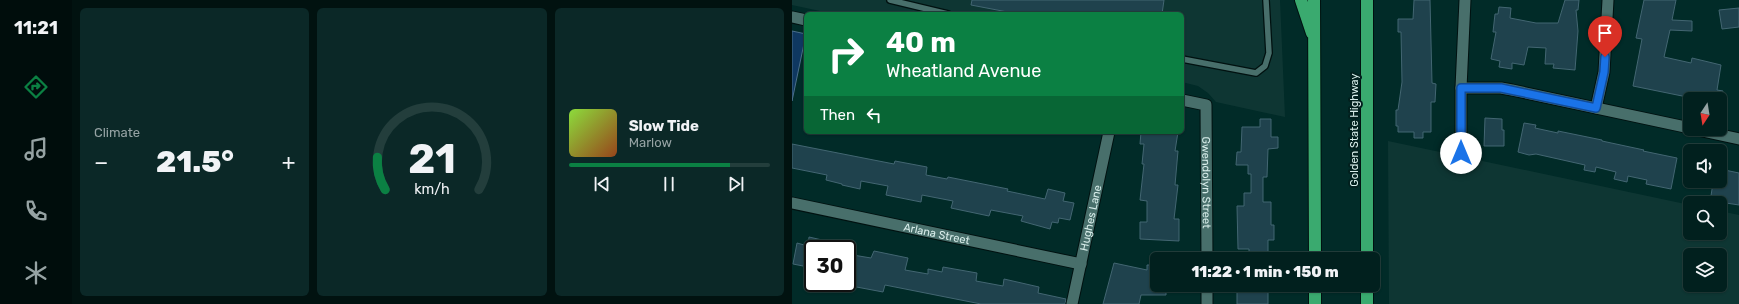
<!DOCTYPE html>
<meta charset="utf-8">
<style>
body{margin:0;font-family:Rubik,sans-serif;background:#0b2827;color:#f1f3f6;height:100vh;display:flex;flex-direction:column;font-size:15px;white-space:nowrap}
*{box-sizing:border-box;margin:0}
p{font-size:13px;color:#96a3a4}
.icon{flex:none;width:22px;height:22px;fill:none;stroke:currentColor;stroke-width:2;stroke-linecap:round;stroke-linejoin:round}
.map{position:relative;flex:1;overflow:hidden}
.drawer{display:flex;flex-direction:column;gap:8px;padding:8px;background:#011210;width:720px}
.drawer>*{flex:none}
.guide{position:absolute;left:12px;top:12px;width:380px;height:122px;border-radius:6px;box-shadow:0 1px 3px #0004,0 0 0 1px #233e3c;background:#0b8043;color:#fff;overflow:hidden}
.needle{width:26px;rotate:192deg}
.controls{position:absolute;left:891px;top:92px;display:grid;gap:8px}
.controls a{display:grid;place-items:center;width:44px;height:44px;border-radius:6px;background:#01201e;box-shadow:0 1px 3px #0004,0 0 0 1px #233e3c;font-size:20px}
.speed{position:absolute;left:12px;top:240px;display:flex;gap:8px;font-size:20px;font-weight:700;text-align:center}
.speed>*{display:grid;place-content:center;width:52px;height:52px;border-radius:50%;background:#01201e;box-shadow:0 1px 3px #0004,0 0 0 1px #233e3c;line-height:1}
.speed .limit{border:2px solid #111;border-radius:6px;background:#fff;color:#111}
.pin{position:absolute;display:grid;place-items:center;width:34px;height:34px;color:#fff;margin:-41px -17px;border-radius:50% 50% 50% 0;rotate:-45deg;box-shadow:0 0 4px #0007}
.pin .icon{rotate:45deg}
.me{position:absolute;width:44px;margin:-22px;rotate:0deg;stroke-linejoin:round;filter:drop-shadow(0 0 3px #0008)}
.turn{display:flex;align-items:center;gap:14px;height:84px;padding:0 16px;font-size:18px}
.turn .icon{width:52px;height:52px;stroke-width:2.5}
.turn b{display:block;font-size:28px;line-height:34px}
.then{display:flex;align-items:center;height:38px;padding:0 16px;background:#0003;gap:8px;font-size:15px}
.big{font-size:30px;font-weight:800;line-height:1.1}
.drawer .tile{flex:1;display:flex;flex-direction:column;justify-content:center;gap:6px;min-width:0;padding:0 14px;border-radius:6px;background:#0b2827}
.drawer .dial{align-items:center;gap:0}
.dial svg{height:104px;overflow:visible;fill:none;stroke:#233e3c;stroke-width:7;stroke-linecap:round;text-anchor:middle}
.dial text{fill:#f1f3f6;stroke:none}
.song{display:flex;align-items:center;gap:12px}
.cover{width:48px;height:48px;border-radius:6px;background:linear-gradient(135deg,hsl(90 70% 55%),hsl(20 70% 35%))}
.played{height:4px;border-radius:2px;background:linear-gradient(90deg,#0b8043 80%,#233e3c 80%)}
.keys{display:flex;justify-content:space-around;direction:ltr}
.heat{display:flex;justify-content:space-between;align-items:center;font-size:22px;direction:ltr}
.drawer .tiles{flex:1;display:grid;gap:8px;grid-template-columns:repeat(3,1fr)}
.trip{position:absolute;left:358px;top:252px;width:230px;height:40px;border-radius:6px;background:#01201e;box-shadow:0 1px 3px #0004,0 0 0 1px #233e3c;font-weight:800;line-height:40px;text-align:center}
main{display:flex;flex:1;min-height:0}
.tabs{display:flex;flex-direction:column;width:72px;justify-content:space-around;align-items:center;background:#000d0c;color:#96a3a4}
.tabs .icon{width:28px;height:28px}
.tabs .selected{color:#0b8043}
.tabs b{font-size:18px;color:#f1f3f6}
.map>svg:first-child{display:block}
.built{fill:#0e3633;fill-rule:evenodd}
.water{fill:#0f3861;stroke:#4b6e8a}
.building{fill:#1f424d;stroke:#436672}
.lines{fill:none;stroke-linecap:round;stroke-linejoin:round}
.lane-casing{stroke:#011110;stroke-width:8}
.street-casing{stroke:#011110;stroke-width:13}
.highway-casing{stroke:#011110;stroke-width:14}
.lane{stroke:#486f6b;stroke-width:5.5}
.street{stroke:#486f6b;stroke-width:11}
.highway{stroke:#3aaa6f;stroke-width:12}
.route-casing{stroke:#114b97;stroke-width:10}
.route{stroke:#1a73e8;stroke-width:7}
.labels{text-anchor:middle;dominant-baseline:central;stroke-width:4;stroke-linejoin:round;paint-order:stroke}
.street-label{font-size:11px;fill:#d8edea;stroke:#02201e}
</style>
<main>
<nav class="tabs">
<b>11:21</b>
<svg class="icon selected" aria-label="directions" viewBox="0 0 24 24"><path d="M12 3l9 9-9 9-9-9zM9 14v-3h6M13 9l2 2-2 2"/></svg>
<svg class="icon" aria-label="music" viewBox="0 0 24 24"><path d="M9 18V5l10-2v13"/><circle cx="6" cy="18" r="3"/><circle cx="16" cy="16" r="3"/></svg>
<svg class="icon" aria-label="phone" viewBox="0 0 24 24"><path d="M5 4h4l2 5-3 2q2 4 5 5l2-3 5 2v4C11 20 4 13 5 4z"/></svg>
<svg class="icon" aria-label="climate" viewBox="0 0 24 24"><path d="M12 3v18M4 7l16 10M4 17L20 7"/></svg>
</nav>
<section class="drawer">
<div class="tiles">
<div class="tile"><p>Climate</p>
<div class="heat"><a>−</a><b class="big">21.5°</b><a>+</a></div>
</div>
<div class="tile dial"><svg viewBox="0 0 100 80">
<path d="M14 69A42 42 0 1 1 86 69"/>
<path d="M14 69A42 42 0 0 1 8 44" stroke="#0b8043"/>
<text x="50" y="56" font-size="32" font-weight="700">21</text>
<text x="50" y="72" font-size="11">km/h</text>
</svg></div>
<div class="tile">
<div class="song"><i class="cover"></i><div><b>Slow Tide</b><p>Marlow</p></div></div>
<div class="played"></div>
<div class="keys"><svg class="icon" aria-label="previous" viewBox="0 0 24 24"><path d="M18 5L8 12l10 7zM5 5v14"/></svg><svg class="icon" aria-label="pause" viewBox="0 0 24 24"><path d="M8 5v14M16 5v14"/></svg><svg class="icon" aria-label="next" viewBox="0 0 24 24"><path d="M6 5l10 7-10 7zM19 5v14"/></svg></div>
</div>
</div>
</section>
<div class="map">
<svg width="947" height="304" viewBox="0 0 947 304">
<rect width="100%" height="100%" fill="#012b28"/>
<path class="built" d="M 0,0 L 488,0 L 493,117 L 424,102 L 416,93 L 406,86 L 390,82 L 390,14 L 42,14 L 0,5 Z
M 596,141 L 898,205 L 898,233 L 928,233 L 928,211 L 947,215 L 947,304 L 597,304 ZM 898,255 L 928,255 L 928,285 L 898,285 Z"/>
<path class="water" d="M 0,31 L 14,34 L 0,101 Z"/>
<path class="building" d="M 180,0 L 372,0 L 370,14 L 226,14 L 179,5 Z
M 622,0 L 638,0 L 640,83 L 644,84 L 643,102 L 639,102 L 639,132 L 631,132 L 631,138 L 622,138 L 622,132 L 606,132 L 606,126 L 604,126 L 604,110 L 606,110 L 610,82 L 609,32 L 606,32 L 606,19 L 621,19 Z
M 773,0 L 787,0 L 786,10 L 784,10 L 786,31 L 783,70 L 761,68 L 762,64 L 753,64 L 754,48 L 736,47 L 732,65 L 720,63 L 720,69 L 707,67 L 708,61 L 699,59 L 704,32 L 701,32 L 703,14 L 706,14 L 707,7 L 719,8 L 718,18 L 744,23 L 766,23 Z
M 852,0 L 884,0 L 880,20 L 900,21 L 900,31 L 878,30 L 872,57 L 899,63 L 900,58 L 929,65 L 925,90 L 931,91 L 929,99 L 905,99 L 841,86 L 850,39 L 844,38 Z
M 947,8 L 947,27 L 930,29 L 927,10 Z
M 693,118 L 710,119 L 710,130 L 712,130 L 712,146 L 692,146 Z
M 468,119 L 479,119 L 479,137 L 486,137 L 486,148 L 476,149 L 475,177 L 471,177 L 471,202 L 479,202 L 479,225 L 482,225 L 482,240 L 476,240 L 476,254 L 457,254 L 457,249 L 446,249 L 445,206 L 452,206 L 452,193 L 459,193 L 459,174 L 456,174 L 456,165 L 444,165 L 445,152 L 449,152 L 450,127 L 468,127 Z
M 732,123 L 744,125 L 743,128 L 766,133 L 766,131 L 810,140 L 810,141 L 852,150 L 851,151 L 885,158 L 879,189 L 854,184 L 855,180 L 836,176 L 835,182 L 822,179 L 824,172 L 804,167 L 803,172 L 792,170 L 793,165 L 744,154 L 737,155 L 726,152 Z
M 349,132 L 386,132 L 383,151 L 386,151 L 383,185 L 386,185 L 382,219 L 387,219 L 387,241 L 348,239 L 348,222 L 355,222 L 355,201 L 348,200 L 352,164 L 350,164 L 352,144 L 348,144 Z
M 0,144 L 102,164 L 103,161 L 135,167 L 134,175 L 155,179 L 156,177 L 216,189 L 215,191 L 253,199 L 256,189 L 273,193 L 271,201 L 282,203 L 278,220 L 267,218 L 266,223 L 260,222 L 258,229 L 229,221 L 231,216 L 199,210 L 197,216 L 159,208 L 161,201 L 130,195 L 129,202 L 94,195 L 96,186 L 69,181 L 68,189 L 50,185 L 50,184 L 34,180 L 35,175 L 0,168 Z
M 928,169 L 947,173 L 947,205 L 934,203 L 934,205 L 918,202 L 921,183 L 923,181 L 928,181 Z
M 17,237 L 52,245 L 51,249 L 21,249 L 21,268 L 1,264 L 5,243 L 16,246 Z
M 82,251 L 116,258 L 113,270 L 136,274 L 136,269 L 150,272 L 151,267 L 185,273 L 184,281 L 211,286 L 212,279 L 247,287 L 246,293 L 274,299 L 273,304 L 189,304 L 93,285 L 91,292 L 54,285 L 55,254 L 79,258 Z
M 322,263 L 355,270 L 355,265 L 365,265 L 365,285 L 374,285 L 374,295 L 349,295 L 347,304 L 311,304 Z
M 445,285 L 476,285 L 476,304 L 445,304 Z"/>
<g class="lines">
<g class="lane-casing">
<path id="lane" d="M 98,0 L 156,14
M 390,59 L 464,73 L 473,66 L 477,53 L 474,0"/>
</g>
<g class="street-casing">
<g id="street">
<path d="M 0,17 L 14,20"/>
<path d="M 669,88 L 709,88 L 720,90 L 898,128"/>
<path id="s1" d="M 390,100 L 414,105 L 415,259"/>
<path d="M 804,108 L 812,72 L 816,0"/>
<path d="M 901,129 L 947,139"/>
<path d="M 669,153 L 669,88 L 673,0"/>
<path id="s2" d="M 0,203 L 289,264"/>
<path d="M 415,285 L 415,304"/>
<path id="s3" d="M 280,304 L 317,132"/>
</g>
</g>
<g class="highway-casing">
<path id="highway" d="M 509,0 L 520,33
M 522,0 L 523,259
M 575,0 L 575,259
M 523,285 L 523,304
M 575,304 L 575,285"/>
</g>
<use href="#lane" class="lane"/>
<use href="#street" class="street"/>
<use href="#highway" class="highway"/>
</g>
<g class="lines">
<g class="route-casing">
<path id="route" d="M 669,153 L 669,88 L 709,88 L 804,108 L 812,72 L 813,57"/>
</g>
<use href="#route" class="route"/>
</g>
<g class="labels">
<g class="street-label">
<text transform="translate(562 130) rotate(-90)">Golden State Highway</text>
<text stroke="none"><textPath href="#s1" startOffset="102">Gwendolyn Street</textPath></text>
<text stroke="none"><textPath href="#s3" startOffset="88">Hughes Lane</textPath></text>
<text stroke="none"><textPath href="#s2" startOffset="148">Arlana Street</textPath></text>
</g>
</g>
</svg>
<div class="controls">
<a><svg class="needle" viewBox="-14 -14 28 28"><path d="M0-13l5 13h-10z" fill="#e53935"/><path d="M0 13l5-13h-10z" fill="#96a3a4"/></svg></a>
<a><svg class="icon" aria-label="sound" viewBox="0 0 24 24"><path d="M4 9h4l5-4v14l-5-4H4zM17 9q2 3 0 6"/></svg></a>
<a><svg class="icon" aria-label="search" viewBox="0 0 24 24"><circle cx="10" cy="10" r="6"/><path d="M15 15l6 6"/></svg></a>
<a><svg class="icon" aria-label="layers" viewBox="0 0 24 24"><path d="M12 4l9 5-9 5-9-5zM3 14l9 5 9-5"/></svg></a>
</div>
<div class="speed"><div class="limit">30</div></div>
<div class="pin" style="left:813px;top:57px;background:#d93025"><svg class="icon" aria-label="arrive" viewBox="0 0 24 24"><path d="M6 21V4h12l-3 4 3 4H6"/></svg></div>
<svg class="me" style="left:669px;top:153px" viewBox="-20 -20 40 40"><circle r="19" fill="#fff"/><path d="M0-13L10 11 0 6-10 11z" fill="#1a73e8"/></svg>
<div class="trip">11:22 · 1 min · 150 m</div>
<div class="guide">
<div class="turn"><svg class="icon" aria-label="right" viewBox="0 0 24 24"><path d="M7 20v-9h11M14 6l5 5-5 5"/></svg><div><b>40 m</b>Wheatland Avenue</div></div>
<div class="then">Then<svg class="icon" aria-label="left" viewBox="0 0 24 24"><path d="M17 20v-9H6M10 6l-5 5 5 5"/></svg></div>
</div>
</div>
</main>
